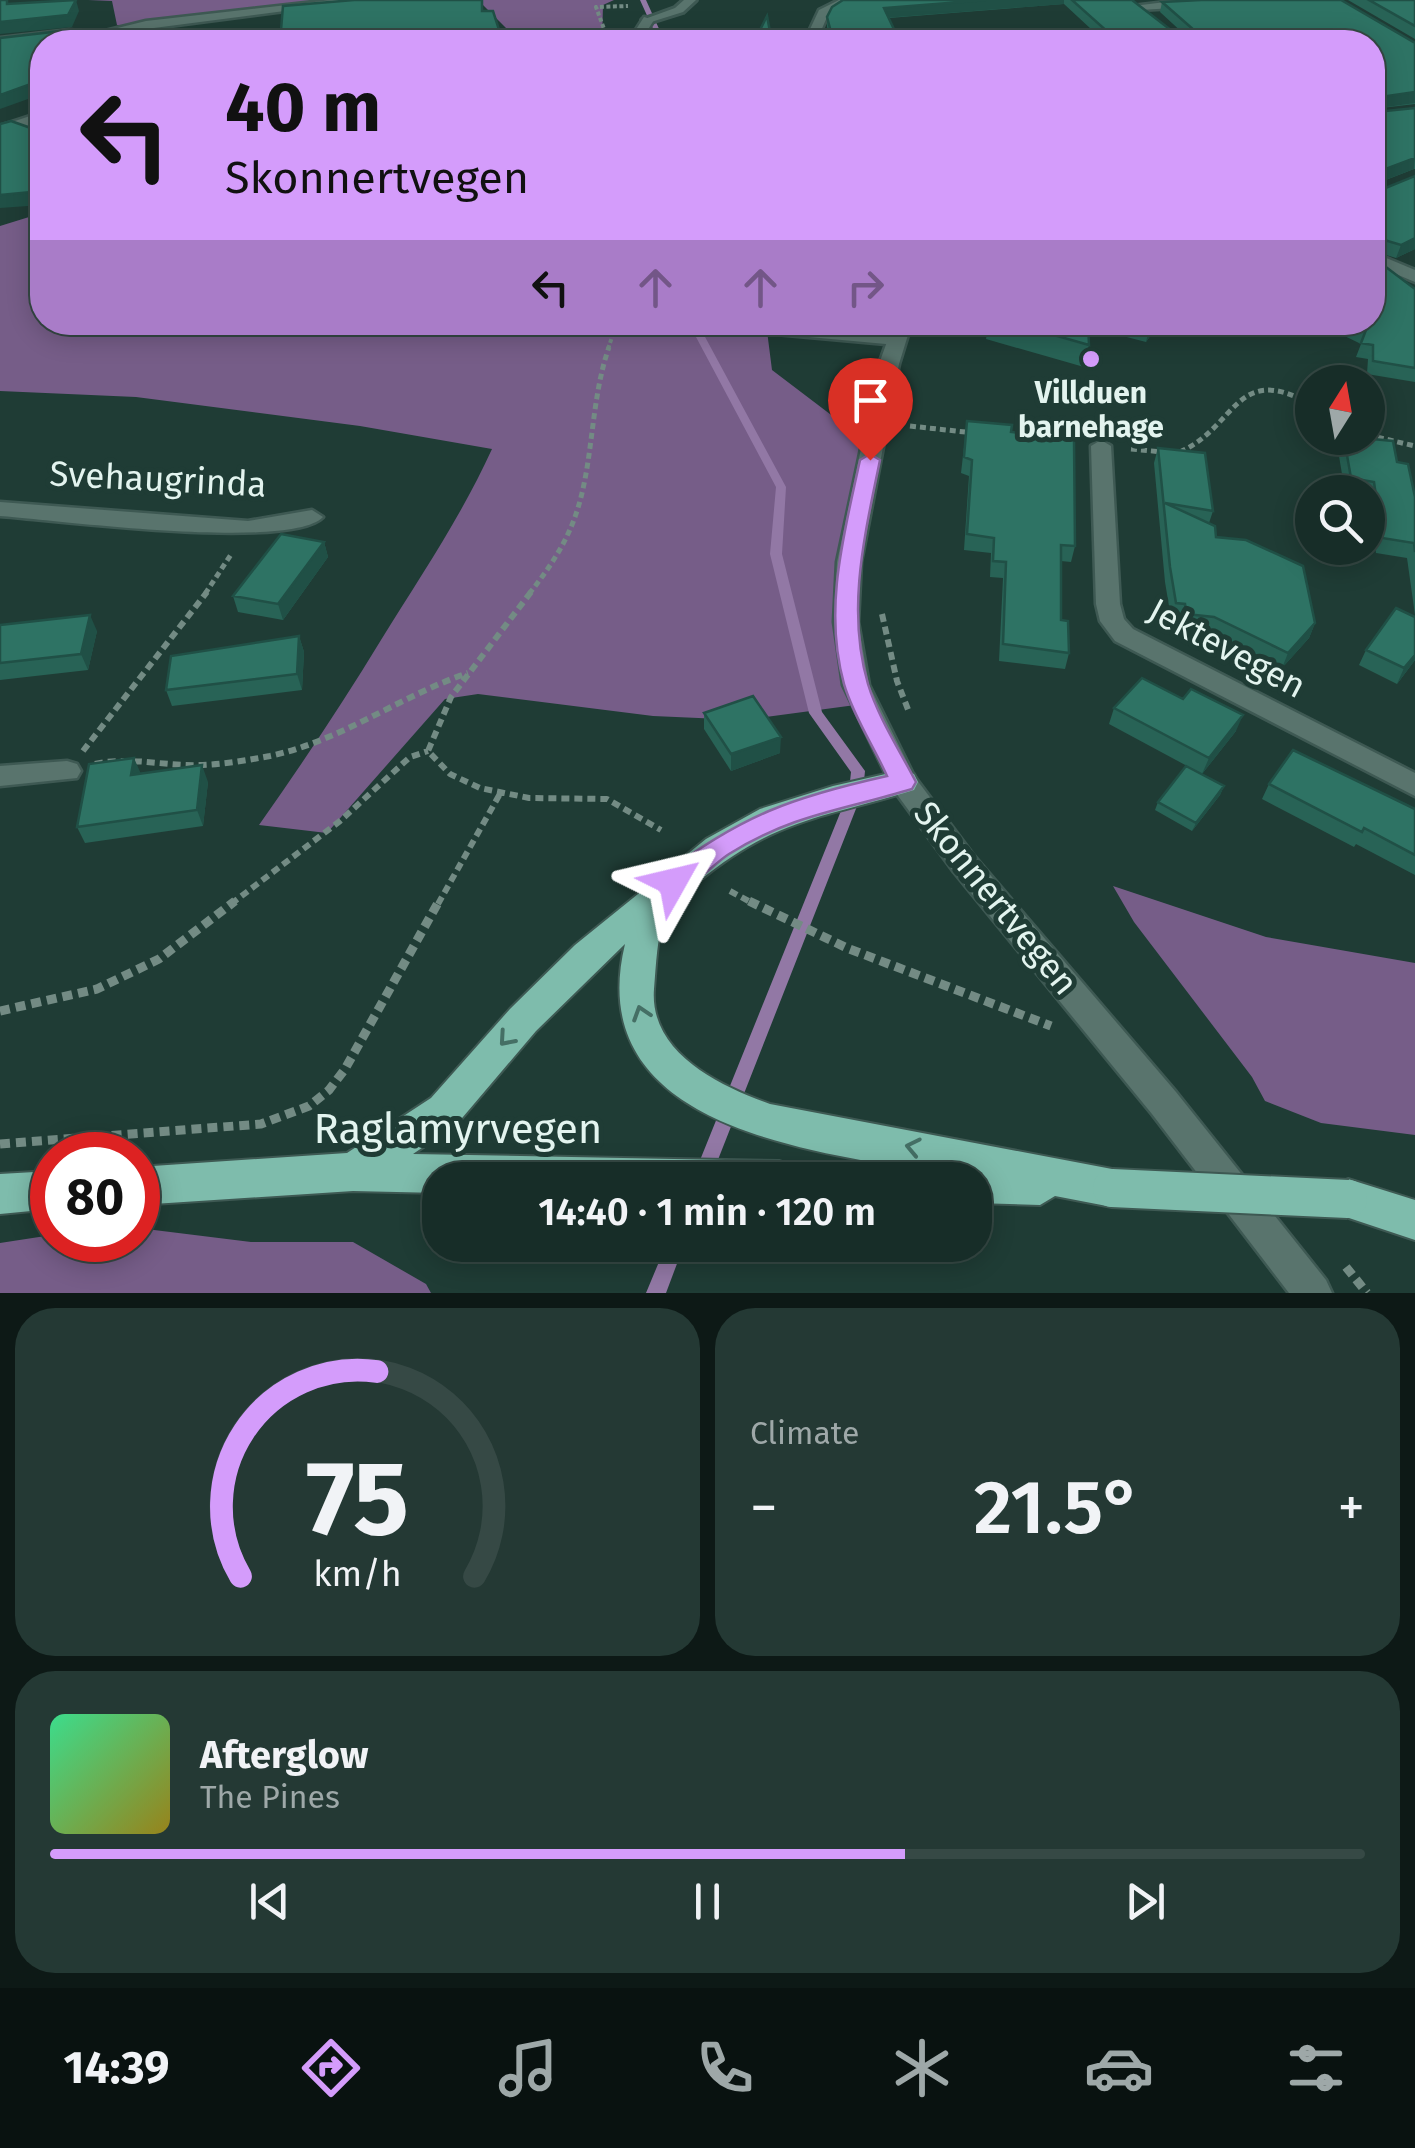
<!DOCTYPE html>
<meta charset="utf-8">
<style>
body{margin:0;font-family:"Fira Sans",sans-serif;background:#243934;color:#f1f3f6;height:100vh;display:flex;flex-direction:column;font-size:38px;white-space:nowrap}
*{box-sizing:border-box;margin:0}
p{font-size:32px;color:#9ea8a8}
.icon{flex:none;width:55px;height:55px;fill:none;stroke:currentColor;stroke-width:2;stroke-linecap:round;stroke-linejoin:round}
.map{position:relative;height:1293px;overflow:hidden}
.side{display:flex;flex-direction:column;gap:15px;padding:15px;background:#0d1916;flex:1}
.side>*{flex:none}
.banner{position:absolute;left:30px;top:30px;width:1355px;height:305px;border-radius:40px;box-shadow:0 5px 25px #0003,0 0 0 2px #364945;background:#d49cfb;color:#111;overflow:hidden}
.needle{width:65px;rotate:11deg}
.buttons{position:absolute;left:1295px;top:365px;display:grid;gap:20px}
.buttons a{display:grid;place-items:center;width:90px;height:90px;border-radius:50%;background:#172d28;box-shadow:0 5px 25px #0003,0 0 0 2px #364945;font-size:50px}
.speed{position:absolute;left:30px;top:1132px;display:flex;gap:20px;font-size:50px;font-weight:700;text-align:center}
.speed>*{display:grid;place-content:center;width:130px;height:130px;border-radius:50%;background:#172d28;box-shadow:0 5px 25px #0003,0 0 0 2px #364945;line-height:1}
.speed .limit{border:15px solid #d22;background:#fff;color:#111}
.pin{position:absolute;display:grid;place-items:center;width:85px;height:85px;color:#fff;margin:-102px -42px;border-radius:50% 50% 50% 0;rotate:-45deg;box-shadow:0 0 10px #0007}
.pin .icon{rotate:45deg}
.me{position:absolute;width:110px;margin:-55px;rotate:53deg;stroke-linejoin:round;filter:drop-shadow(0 0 8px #0008)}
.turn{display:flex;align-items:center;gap:35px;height:210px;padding:0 30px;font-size:45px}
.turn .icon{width:130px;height:130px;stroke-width:2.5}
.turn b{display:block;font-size:70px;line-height:85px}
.lanes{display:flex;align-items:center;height:95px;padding:0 30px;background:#0003;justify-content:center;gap:50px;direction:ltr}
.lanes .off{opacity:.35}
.big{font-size:75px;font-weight:600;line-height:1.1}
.side .widget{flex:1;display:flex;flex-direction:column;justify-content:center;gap:15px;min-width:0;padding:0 35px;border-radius:40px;background:#243934}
.side .dial{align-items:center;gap:0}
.dial svg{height:260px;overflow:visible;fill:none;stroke:#364945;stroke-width:7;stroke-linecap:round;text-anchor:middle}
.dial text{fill:#f1f3f6;stroke:none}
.song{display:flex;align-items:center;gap:30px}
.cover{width:120px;height:120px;border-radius:15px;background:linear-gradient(135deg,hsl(150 70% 55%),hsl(50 70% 35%))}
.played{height:10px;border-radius:5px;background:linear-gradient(90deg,#d49cfb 65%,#364945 65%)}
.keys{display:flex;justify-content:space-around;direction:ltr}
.heat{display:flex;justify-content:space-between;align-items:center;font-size:55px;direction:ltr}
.side .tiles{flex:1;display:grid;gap:15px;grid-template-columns:1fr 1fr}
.widget:last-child{grid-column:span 2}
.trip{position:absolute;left:422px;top:1162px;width:570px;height:100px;border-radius:40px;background:#172d28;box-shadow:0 5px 25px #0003,0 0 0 2px #364945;font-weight:600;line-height:100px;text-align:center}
.tabs{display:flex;height:160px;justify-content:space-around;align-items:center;background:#091210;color:#9ea8a8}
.tabs .icon{width:70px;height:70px}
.tabs .active{color:#d49cfb}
.tabs b{font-size:45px;color:#f1f3f6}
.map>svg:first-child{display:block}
.forest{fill:#765d88}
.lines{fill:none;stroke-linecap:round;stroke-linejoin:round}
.stream{fill:#9278a5;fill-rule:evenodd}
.service-casing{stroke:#3e5953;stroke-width:6}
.minor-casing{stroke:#3e5953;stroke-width:5}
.tertiary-casing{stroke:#3e5953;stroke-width:5}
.trunk-casing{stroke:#3e5953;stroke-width:4}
.path-far3{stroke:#738b84;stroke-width:4;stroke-dasharray:4 2.5;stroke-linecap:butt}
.path-far2{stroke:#738b84;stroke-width:5;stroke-dasharray:6 4;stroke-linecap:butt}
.path-far1{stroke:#738b84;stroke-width:6;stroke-dasharray:8 5;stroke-linecap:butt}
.path{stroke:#738b84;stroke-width:9;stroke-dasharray:10 6;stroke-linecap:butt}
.service{fill:#59746d;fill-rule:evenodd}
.minor{fill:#59746d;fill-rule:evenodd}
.tertiary{fill:#59746d;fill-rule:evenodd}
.trunk{fill:#7ebcac;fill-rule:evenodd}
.trunk-bridge-casing{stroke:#3e5953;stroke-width:42;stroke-linecap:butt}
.trunk-bridge{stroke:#7ebcac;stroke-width:38}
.wall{fill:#286356}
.shaded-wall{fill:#205046}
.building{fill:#2e7364;stroke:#205046;stroke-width:2.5}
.oneway{stroke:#456f65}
.route{fill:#d49cfb;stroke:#8a65a3;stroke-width:2.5}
.poi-dot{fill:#d49cfb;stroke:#1f3c35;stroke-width:4}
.labels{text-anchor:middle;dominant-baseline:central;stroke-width:10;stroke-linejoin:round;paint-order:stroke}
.far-poi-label{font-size:30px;font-weight:bold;fill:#e3f4ef;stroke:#1f3c35}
.street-label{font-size:35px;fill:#e3f4ef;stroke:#1f3c35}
.near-street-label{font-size:42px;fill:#e3f4ef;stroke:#1f3c35}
</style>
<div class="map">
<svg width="1415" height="1293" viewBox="0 0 1415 1293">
<rect width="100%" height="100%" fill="#1f3c35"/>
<path class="forest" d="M 88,0 L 365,0 L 157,27 L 117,25 L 112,1 Z
M 478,0 L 614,0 L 603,5 L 602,42 L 520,42 Z
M 42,213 L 42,322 L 766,323 L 772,370 L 876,449 L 853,590 L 863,704 L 744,720 L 653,716 L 478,694 L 445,699 L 327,833 L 259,825 C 302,764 342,704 381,640 C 420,577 461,517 492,449 L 360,426 L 136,397 L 0,391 L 0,226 Z
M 1113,886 L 1266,937 L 1415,963 L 1415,1135 L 1321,1123 L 1265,1101 L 1252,1077 L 1134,922 Z
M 138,1228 L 251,1242 L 353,1242 L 426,1284 L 431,1293 L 0,1293 L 0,1243 L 52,1235 L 52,1240 L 138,1240 Z"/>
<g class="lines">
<path class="stream" d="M 640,0 L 646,0 L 665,42 L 659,42 Z
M 688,322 L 697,322 L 786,487 L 782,554 L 822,712 L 865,771 L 863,791 L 710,1180 L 692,1180 L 849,791 L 851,772 L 809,713 L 770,554 L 776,487 Z
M 666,1245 L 684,1245 L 666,1293 L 646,1293 Z"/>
<g class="service-casing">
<path id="service" d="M 684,0 L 696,0 L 683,12 L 648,23 L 642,20 L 675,8 Z"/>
</g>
<g class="minor-casing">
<path id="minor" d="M 332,0 L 369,0 L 146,29 L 117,36 L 120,39 L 115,42 L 69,38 L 0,46 L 0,38 L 69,30 L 97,33 L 146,21 Z
M 839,0 L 854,0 L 828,15 L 816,42 L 804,42 L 819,10 Z
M 1182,0 L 1252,0 L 1246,4 L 1139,10 L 1133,6 Z
M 644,17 L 654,20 L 640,42 L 628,42 Z
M 42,112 L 42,121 L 0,135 L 0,126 Z
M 1372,252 L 1415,270 L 1415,282 L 1372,264 Z
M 702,322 L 777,322 L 897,333 L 906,339 L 897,345 L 711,328 Z
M 1101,440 L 1111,446 L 1120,604 L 1124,619 L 1133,629 L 1415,773 L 1415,796 L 1115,641 L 1100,621 L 1096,604 L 1091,446 Z
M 0,502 L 248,521 L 312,510 L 323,517 C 290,551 55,520 0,516 Z
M 67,761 L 77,764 L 81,771 L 77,778 L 0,786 L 0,766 Z"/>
</g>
<g class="tertiary-casing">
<path id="tertiary" d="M 894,322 L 912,322 L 899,364 L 861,562 L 858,622 L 869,685 L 914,776 L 974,856 L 1176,1092 L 1326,1280 L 1332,1293 L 1289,1293 L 1152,1114 L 954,872 L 893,789 L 843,685 L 834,622 L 837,562 L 879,364 Z"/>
</g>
<g class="trunk-casing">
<path id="trunk" d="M 903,770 L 914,774 L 918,782 L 914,790 C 824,818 775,818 698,882 C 688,891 670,901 665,914 C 657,937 656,964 654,989 C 649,1053 720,1086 770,1104 L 1112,1169 L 1126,1174 L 1132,1188 L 1126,1202 L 1112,1207 L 1055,1196 L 1040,1205 L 975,1203 L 975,1180 L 957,1180 L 958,1177 C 829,1152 579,1136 625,944 L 536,1031 L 457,1124 L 413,1154 L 779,1161 L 793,1166 L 799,1180 L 440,1180 L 440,1193 L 353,1191 L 138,1205 L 138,1167 L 347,1153 L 431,1098 L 510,1009 L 575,945 L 706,839 L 760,809 L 833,786 Z
M 52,1171 L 52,1209 L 0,1214 L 0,1174 Z
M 1348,1179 L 1415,1200 L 1415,1240 L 1334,1213 L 1328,1199 L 1334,1185 Z"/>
</g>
<path class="path-far3" d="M 608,40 L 596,7 L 628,6
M 608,322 L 691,334
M 608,349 L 616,325"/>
<path class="path-far2" d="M 910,426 L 974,433
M 1368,435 L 1415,446
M 1131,449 L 1163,452
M 1180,452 C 1238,426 1235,361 1312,405
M 205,594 L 232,553
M 529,594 C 548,570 566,544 576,514 C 594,461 590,402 609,347"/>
<path class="path-far1" d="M 531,592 L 451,697 L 428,751 L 450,774 L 480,788 L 529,798 L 607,799 L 661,830
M 882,614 L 897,681 L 909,712
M 83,751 L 207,592
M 95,764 C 126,757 155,764 186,765 C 214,766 243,761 270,756 C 341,741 400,696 468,673
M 730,891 L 754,904
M 231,904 L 340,821 L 410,757 L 428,751
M 438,904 L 501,792"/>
<path class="path" d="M 749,901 L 847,948 L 1051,1026
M 0,1011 L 97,989 L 159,959 L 235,901
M 0,1144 L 261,1124 L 309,1106 L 329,1090 L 345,1069 L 439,901
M 1346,1267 L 1367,1293"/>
<use href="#service" class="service"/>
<use href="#minor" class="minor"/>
<use href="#tertiary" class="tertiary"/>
<use href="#trunk" class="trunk"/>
<g class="trunk-bridge-casing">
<path id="trunk-bridge" d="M 1112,1188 L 1348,1199"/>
</g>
<use href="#trunk-bridge" class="trunk-bridge"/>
</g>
<path class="wall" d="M 843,0 L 1132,0 L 1176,34 L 1185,35 L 1160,12 L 1162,2 L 1415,43 L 1415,104 L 1373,109 L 1376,112 L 1415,108 L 1415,169 L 1414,169 L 1373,185 L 1373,188 L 1415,249 L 1396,258 L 1373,251 L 1377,260 L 1415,289 L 1415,382 L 1367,374 L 1368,359 L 1356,357 L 1361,344 L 1316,322 L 1372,322 L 1372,42 L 1105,42 L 1064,4 L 889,18 L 900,42 L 831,42 L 827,27 L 827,17 Z
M 1348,0 L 1415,0 L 1415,39 Z
M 989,322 L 1160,322 L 1146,342 L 1088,327 L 1089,345 L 1084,367 L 986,339 Z
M 967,421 L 1011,432 L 1075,546 L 1071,562 L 1061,561 L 1061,620 L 1069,653 L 1065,669 L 999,661 L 1003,578 L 990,577 L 991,553 L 964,550 L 969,476 L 961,473 Z
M 1342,438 L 1362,438 L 1397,462 L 1415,497 L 1415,615 L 1407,558 L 1376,553 L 1368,492 L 1345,492 L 1338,450 Z
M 1158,448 L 1213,511 L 1209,523 L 1216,537 L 1315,623 L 1309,638 L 1282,668 L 1209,632 L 1181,629 L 1180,619 L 1171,618 L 1165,582 L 1154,463 Z
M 324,542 L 328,557 L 283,620 L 238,612 L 233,596 Z
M 0,625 L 97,631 L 88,670 L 0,680 Z
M 299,636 L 304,652 L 302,690 L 172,706 L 166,690 Z
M 1366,650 L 1415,660 L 1397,684 L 1359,665 Z
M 1183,699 L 1236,731 L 1202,774 L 1109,724 L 1114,708 Z
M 704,713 L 780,753 L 731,771 L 704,729 Z
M 141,774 L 208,782 L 203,826 L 85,843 L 77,827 Z
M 1269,784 L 1415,809 L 1415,875 L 1356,844 L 1354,847 L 1262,799 Z
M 1224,786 L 1220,795 L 1192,831 L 1155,810 L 1158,802 Z"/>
<path class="shaded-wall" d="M 76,0 L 79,11 L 72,27 L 0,34 L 0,22 Z
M 986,0 L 1064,0 L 1064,4 L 884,18 L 884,8 Z
M 42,80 L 42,94 L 0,109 L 0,95 Z
M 1415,92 L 1415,103 L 1372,109 L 1373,98 Z
M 1415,158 L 1414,169 L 1372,185 L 1375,173 Z
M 42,191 L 42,205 L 0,208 L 0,195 Z
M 1415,238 L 1415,249 L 1396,258 L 1401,245 Z
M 1151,322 L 1160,322 L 1146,342 Z
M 324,542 L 328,557 L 283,620 L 278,604 Z
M 90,615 L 97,631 L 88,670 L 81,654 Z
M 1315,623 L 1309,638 L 1282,668 L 1288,653 Z
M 299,636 L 304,652 L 302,690 L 297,674 Z
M 1415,655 L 1415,660 L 1397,684 L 1404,668 Z
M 1243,715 L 1236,731 L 1202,774 L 1209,758 Z
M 781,737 L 780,753 L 731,771 L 731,754 Z
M 134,758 L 141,774 L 131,775 Z
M 202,765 L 208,782 L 203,826 L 197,810 Z
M 1224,786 L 1220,795 L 1192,831 L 1196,823 Z"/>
<path class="building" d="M 0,0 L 7,0 L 7,4 L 76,0 L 68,15 L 0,22 Z
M 354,0 L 482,0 L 482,11 L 493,11 L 503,42 L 280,42 L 283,6 Z
M 843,0 L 986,0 L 884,8 L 900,42 L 857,42 L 854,37 L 832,36 L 827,17 L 832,7 Z
M 1072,0 L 1132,0 L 1176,34 L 1192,35 L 1195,31 L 1162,2 L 1201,0 L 1341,0 L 1415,43 L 1415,92 L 1373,98 L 1372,104 L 1372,42 L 1119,42 Z
M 1369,0 L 1415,0 L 1415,26 Z
M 767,16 L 772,42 L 754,42 Z
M 61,31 L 58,38 L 71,42 L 42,42 L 42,80 L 0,95 L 0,38 Z
M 1415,108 L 1415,158 L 1375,173 L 1373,188 L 1378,191 L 1415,176 L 1415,238 L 1401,245 L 1374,237 L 1373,251 L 1378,256 L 1374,258 L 1415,289 L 1415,368 L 1373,361 L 1373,345 L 1361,343 L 1366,330 L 1349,322 L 1372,322 L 1372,109 L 1376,112 Z
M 11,121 L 42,132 L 42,191 L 0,195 L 0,124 Z
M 1008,322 L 1088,322 L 1089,345 Z
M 967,421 L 1012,425 L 1011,432 L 1074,439 L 1075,546 L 1061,545 L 1061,620 L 1068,621 L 1069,653 L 1003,644 L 1006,562 L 993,561 L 994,538 L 967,534 L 972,460 L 964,457 Z
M 1344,438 L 1362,438 L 1393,441 L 1397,462 L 1408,464 L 1415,497 L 1415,552 L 1414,543 L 1382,538 L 1374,482 L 1351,478 Z
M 1158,448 L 1205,453 L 1213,511 L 1165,503 L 1215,526 L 1216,537 L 1246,540 L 1303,566 L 1315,623 L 1288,653 L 1214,617 L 1186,614 L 1185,604 L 1176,603 L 1170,567 Z
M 281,534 L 324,542 L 278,604 L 233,596 Z
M 1396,608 L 1415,617 L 1415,655 L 1404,668 L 1366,650 Z
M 90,615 L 81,654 L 0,663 L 0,625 Z
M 299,636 L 297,674 L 166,690 L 171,656 Z
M 1142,678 L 1183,699 L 1191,689 L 1243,715 L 1209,758 L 1114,708 Z
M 753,696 L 781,737 L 731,754 L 704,713 Z
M 1293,750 L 1415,809 L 1415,855 L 1364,828 L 1362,832 L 1269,784 Z
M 134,758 L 131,775 L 202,765 L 197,810 L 77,827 L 89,764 Z
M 1186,766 L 1224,786 L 1196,823 L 1158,802 Z"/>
<defs><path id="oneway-chevron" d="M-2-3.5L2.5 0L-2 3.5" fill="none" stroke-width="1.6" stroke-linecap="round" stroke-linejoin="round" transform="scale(2.5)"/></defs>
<g class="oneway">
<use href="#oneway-chevron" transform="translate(641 1013) rotate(-108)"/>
<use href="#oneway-chevron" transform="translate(506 1039) rotate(131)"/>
<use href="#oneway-chevron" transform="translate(913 1147) rotate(-168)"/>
</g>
<path class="route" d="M 870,454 L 880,460 C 865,534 846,609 868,684 C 878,717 900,751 916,782 L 912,789 C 844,810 793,814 729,854 C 710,866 687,897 664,889 L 660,882 L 664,874 C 742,815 793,797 887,776 C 874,747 853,715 844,684 C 823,609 844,534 860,460 Z"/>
<circle class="poi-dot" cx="1091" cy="359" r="10"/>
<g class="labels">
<g class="far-poi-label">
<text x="1091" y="393">Villduen<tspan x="1091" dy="34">barnehage</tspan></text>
</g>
<g class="street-label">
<text transform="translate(158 479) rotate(3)">Svehaugrinda</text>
<text transform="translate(1227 648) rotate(28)">Jektevegen</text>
<text transform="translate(996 898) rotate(51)">Skonnertvegen</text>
</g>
<g class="near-street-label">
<text x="458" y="1129">Raglamyrvegen</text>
</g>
</g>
</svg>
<div class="buttons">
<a><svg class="needle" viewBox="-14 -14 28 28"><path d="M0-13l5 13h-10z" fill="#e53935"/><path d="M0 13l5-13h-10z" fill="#9ea8a8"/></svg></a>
<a><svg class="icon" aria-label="search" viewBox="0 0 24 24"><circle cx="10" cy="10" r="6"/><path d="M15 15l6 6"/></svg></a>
</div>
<div class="speed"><div class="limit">80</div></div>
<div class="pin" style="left:870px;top:460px;background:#d93025"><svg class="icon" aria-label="arrive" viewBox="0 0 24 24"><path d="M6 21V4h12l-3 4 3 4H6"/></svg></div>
<svg class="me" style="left:673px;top:882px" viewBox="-20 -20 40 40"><path d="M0-17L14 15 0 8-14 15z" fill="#d49cfb" stroke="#fff" stroke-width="4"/></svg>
<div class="trip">14:40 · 1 min · 120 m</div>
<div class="banner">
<div class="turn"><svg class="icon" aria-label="left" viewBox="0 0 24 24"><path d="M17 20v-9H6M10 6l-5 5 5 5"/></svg><div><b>40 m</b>Skonnertvegen</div></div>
<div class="lanes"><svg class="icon" aria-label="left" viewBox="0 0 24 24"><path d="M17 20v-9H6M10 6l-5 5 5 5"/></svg><svg class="icon off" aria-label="ahead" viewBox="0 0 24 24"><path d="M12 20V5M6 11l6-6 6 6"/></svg><svg class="icon off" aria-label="ahead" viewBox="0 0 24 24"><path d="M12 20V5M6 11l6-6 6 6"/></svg><svg class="icon off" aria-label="right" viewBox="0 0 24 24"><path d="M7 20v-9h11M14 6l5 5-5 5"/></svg></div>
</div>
</div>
<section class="side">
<div class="tiles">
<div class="widget dial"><svg viewBox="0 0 100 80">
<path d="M14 69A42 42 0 1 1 86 69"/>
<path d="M14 69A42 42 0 0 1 56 6" stroke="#d49cfb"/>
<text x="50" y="56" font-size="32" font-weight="700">75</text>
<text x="50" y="72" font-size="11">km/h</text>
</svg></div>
<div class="widget"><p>Climate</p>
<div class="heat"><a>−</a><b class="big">21.5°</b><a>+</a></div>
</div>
<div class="widget">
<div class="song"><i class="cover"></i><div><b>Afterglow</b><p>The Pines</p></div></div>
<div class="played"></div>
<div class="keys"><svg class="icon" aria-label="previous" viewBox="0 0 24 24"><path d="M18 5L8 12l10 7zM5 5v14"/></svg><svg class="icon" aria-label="pause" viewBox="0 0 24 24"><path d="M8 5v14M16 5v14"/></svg><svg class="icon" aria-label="next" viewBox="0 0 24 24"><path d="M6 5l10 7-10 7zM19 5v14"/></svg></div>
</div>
</div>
</section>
<nav class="tabs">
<b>14:39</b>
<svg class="icon active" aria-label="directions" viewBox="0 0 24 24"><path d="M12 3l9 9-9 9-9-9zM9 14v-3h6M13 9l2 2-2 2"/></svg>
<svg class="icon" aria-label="music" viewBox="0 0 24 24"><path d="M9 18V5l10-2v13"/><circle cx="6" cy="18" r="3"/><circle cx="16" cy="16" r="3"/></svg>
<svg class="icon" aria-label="phone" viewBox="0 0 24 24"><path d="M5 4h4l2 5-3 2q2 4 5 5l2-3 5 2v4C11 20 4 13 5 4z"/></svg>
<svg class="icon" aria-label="climate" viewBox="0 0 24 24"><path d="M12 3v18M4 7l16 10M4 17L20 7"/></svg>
<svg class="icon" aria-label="car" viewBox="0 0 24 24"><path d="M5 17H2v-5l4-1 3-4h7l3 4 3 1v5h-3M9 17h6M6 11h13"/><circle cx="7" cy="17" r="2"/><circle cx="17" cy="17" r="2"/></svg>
<svg class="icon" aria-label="filters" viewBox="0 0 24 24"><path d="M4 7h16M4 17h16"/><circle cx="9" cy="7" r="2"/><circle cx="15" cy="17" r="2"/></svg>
</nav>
